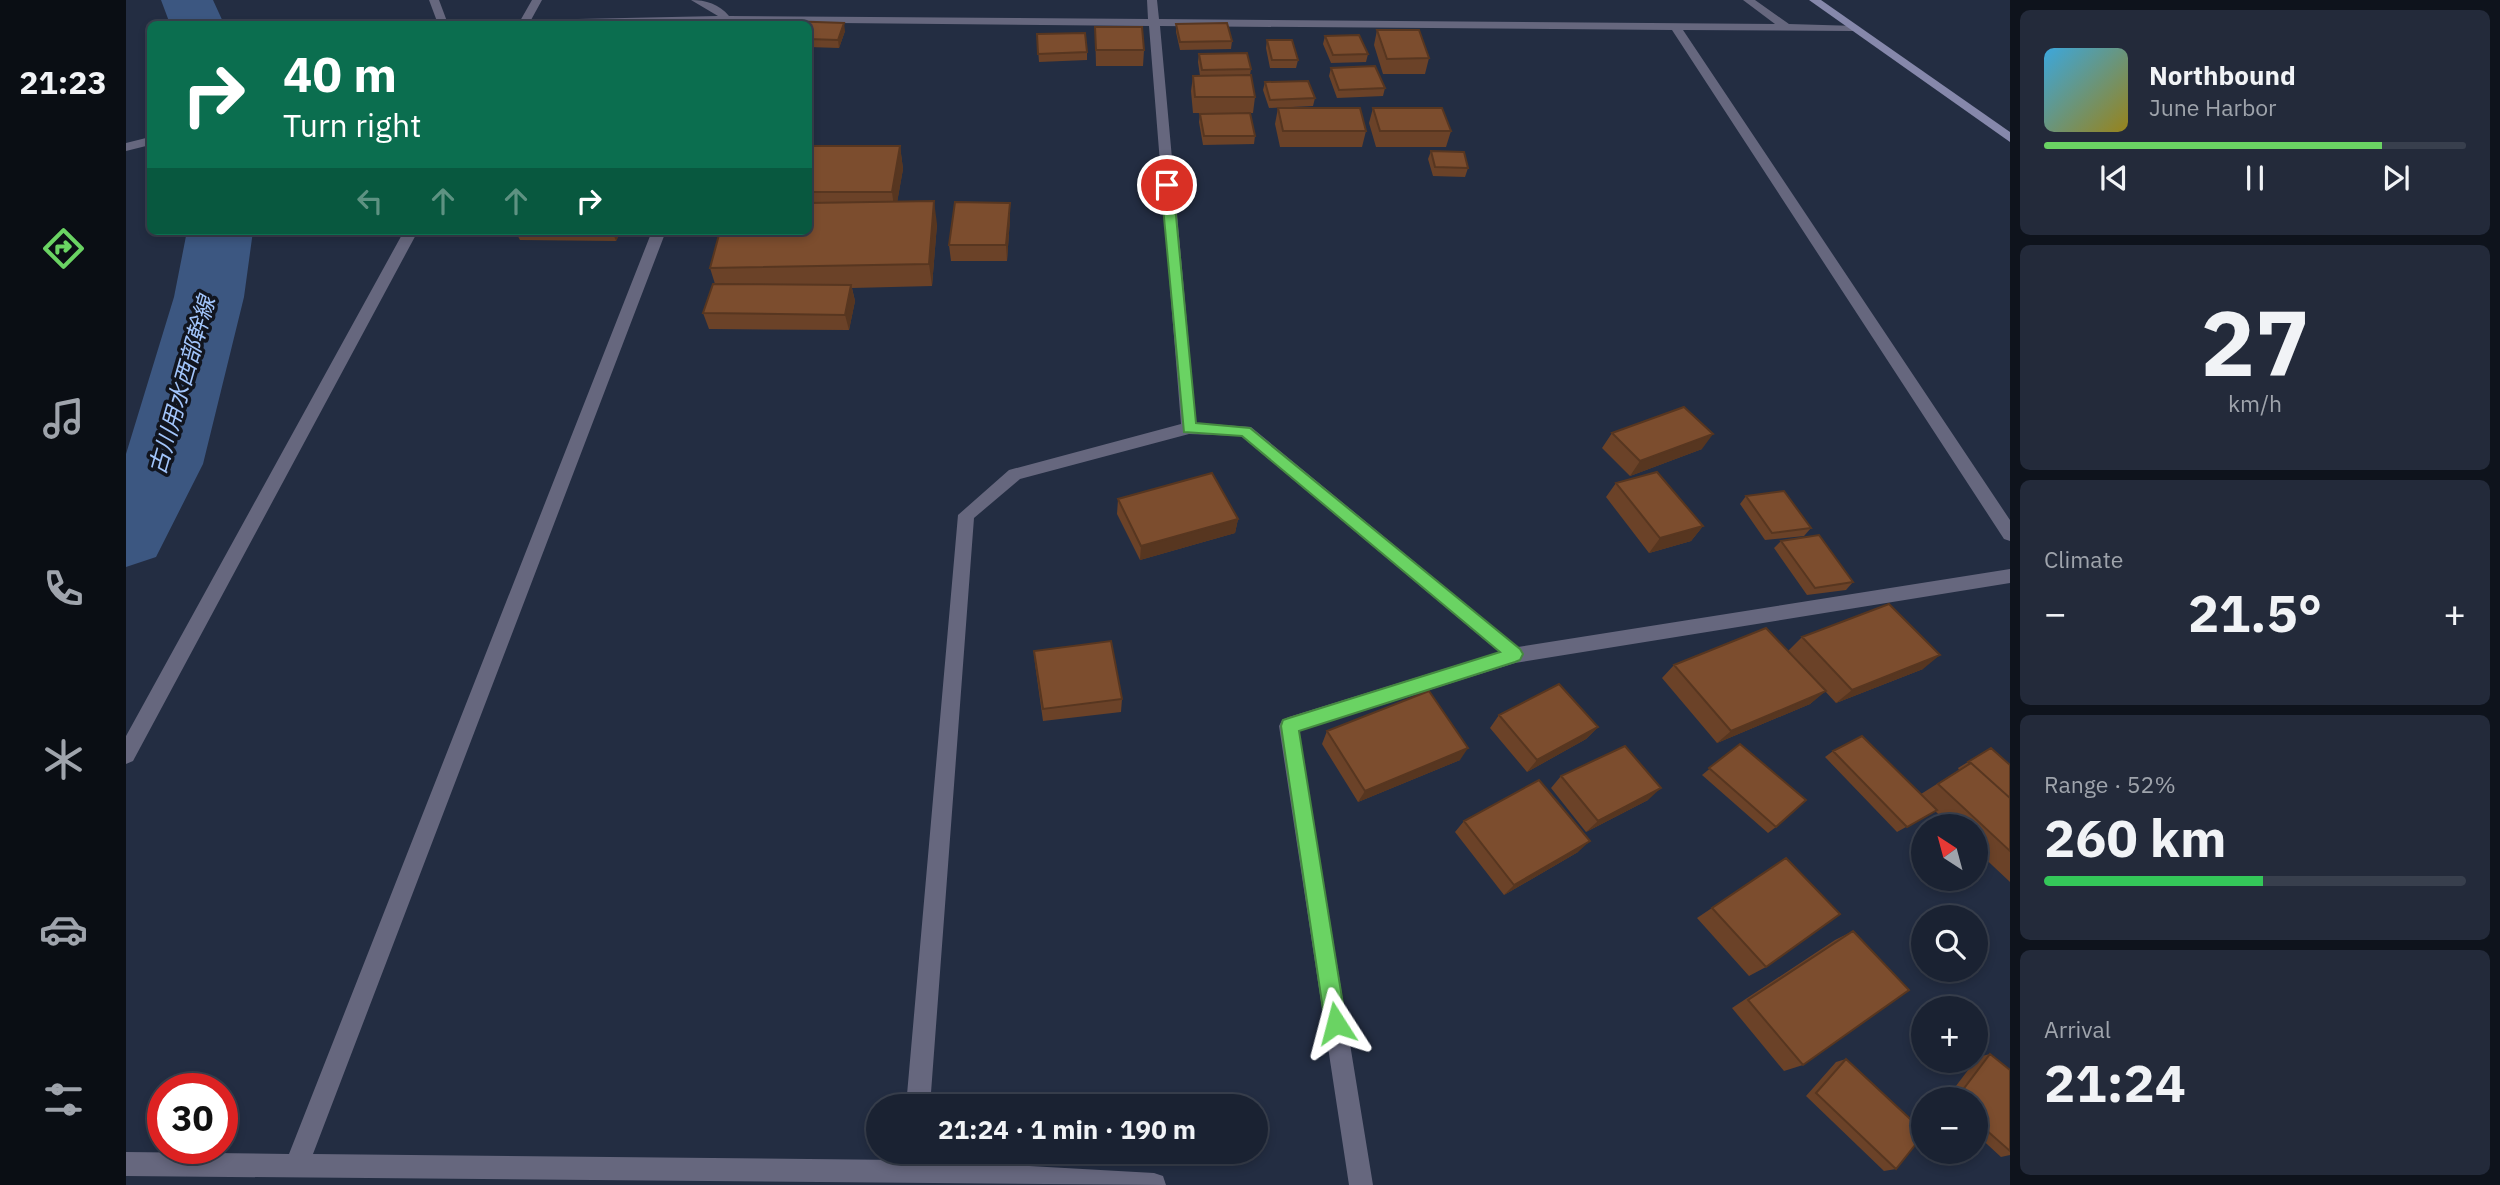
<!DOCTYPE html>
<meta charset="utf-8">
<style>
body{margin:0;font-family:"IBM Plex Sans","Noto Sans JP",sans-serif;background:#232a3a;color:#f1f3f6;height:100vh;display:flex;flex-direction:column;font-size:26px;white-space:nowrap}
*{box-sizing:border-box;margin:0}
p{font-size:23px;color:#9fa4ac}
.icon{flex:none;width:38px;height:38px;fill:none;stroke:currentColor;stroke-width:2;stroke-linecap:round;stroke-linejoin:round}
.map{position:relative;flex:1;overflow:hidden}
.details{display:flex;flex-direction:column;gap:10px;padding:10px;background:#0e131c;width:490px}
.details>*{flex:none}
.guide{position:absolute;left:21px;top:21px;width:665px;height:214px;border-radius:10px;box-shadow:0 4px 10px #0003,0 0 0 2px #383f4d;background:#0b6e4f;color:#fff;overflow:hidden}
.needle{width:46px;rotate:324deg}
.controls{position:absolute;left:1785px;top:814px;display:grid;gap:14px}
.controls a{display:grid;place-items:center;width:77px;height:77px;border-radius:50%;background:#1a2232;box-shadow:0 4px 10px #0003,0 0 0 2px #383f4d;font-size:35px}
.speed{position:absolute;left:21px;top:1073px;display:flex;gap:14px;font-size:35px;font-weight:700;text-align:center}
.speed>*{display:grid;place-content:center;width:91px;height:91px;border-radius:50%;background:#1a2232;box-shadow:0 4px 10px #0003,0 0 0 2px #383f4d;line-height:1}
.speed .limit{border:10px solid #d22;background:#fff;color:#111}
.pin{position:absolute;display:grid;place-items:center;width:60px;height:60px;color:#fff;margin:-30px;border:4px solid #fff;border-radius:50%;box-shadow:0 2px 7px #0007}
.me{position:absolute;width:77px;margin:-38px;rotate:351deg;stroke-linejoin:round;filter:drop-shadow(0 0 5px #0008)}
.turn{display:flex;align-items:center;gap:24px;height:147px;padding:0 21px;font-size:32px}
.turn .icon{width:91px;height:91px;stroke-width:2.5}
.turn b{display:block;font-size:49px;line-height:60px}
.lanes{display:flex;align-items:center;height:66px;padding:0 21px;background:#0003;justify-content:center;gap:35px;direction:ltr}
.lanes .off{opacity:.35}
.big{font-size:52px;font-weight:800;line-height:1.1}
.details .card{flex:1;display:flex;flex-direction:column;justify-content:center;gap:10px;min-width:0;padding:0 24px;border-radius:10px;background:#232a3a}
.details .dial{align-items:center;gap:0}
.dial b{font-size:91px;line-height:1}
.song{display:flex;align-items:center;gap:21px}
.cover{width:84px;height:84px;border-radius:10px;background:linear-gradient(135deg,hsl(200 70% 55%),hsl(50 70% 35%))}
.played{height:7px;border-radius:4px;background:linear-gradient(90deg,#6ad363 80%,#383f4d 80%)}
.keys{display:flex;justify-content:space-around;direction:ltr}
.heat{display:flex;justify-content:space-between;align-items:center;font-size:38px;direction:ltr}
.charge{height:10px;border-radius:5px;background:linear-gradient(90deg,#34c759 52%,#383f4d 0)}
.trip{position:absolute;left:740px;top:1094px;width:402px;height:70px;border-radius:35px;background:#1a2232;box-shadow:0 4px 10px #0003,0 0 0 2px #383f4d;font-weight:800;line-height:70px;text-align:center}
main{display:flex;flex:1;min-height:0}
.tab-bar{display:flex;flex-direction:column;width:126px;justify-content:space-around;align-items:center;background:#0a0e14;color:#9fa4ac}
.tab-bar .icon{width:49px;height:49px}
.tab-bar .active{color:#6ad363}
.tab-bar b{font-size:32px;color:#f1f3f6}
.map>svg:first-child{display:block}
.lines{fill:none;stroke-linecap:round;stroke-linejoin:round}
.river{fill:#3c5781;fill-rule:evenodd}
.street{fill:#66677e;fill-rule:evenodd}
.secondary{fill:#8688ab;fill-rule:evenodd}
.wall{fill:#6b4228}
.shaded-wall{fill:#573620}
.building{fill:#7c4d2e;stroke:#573620;stroke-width:2}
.route{fill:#6ad363;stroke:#458940;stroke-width:2}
.labels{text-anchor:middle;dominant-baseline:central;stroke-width:7;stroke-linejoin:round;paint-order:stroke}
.water-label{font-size:23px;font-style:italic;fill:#a2c5fb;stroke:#11151f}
</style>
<main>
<nav class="tab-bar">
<b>21:23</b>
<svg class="icon active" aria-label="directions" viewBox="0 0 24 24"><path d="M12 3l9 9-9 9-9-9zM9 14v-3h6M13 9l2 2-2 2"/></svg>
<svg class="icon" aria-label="music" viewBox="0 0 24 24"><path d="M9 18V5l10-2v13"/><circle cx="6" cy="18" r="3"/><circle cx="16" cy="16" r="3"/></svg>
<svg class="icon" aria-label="phone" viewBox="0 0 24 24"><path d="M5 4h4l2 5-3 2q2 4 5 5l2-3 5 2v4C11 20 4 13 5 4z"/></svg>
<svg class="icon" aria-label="climate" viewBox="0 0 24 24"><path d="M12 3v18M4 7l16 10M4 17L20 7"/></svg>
<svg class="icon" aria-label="car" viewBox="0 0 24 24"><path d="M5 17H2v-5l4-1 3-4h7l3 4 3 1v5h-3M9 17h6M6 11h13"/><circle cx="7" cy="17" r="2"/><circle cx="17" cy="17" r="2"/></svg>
<svg class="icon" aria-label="filters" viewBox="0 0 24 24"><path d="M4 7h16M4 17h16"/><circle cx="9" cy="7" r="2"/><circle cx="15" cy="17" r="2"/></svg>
</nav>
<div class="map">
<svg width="1884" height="1185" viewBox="0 0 1884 1185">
<rect width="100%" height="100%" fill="#232d42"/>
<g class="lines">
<path class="river" d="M 35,0 L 87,0 L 98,24 L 44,24 Z
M 61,231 L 127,231 L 118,297 L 77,464 L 30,557 L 0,567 L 0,454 L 48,297 Z"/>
<path class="street" d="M 303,0 L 313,0 L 322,24 L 312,24 Z
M 406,0 L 416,0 L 405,20 L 592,16 L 565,0 C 580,0 593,4 603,16 L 1022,19 L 1021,0 L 1031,0 L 1033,19 L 1649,24 L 1617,0 L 1629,0 L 1663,24 L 1731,26 L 1732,28 L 1727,31 L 1557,30 L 1884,520 L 1884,541 L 1878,539 L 1546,30 L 1034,26 L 1070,423 L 1125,427 L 1392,647 L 1884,569 L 1884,583 L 1389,663 L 1173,731 L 1247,1185 L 1223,1185 L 1153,726 L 1156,720 L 1163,717 L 1373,652 L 1115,436 L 1063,434 L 894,479 L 848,518 L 804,1106 L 780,1106 L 832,515 L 883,470 L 1055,424 L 1023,26 L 615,22 L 388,24 L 394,21 Z
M 24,137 L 24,145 L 0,151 L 0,143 Z
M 278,231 L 292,231 L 7,761 L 0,764 L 0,736 Z
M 526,231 L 540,231 L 187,1154 L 776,1160 L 776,1152 L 800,1152 L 800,1160 L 1028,1173 L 1037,1176 L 1040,1185 L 0,1176 L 0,1152 L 163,1154 Z"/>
<path class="secondary" d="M 1683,0 L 1695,0 L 1884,132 L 1884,142 Z"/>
</g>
<path class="wall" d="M 682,24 L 719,31 L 713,48 L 682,47 Z
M 1050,24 L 1106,41 L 1105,49 L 1054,50 L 1050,32 Z
M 969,27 L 1018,50 L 1017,66 L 970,66 Z
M 1251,30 L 1303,58 L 1299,74 L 1257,74 L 1248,45 Z
M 911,34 L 961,52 L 961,60 L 913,62 Z
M 1199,36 L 1242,54 L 1240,62 L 1205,63 L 1197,44 Z
M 1141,40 L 1172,60 L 1170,68 L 1144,68 L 1140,48 Z
M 1073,54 L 1125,69 L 1124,75 L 1129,97 L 1127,113 L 1067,113 L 1065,91 L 1067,76 L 1074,76 L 1072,62 Z
M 1205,68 L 1259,88 L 1257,96 L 1211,98 L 1203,76 Z
M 1139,82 L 1189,98 L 1187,106 L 1143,108 L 1137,90 Z
M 1152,108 L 1240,131 L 1236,147 L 1154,147 L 1149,124 Z
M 1247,108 L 1325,131 L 1320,147 L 1250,147 L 1243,123 Z
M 1074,114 L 1129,136 L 1128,144 L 1077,145 L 1073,122 Z
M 682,146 L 774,146 L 777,169 L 771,202 L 811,224 L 806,286 L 726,288 L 729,301 L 723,330 L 583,329 L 577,313 L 589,284 L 584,268 L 682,231 Z
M 1305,151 L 1342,168 L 1339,177 L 1307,176 L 1302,159 Z
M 884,219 L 881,261 L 825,261 L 823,245 Z
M 389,231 L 495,231 L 490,241 L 394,240 Z
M 1486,433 L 1576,449 L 1504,476 L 1476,448 Z
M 1490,483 L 1577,526 L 1565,541 L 1523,553 L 1480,497 Z
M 1620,496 L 1685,528 L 1678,536 L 1639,540 L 1614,504 Z
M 992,499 L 1112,519 L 1109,533 L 1014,560 L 991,514 Z
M 1655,541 L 1727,582 L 1720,590 L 1681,595 L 1648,548 Z
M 1676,637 L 1797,669 L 1710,703 L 1699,691 L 1684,704 L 1591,743 L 1536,678 L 1548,665 L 1662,651 Z
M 908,651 L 996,699 L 995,712 L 917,721 L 909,664 Z
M 1373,715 L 1472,727 L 1460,739 L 1401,772 L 1364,728 Z
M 1201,731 L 1334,760 L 1232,802 L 1196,744 Z
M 1614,744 L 1650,827 L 1642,833 L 1576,775 Z
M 1865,748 L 1884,765 L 1884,882 L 1850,850 L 1850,826 L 1825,826 L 1809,811 L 1771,832 L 1699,757 L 1707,751 L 1795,794 L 1833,770 L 1832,768 Z
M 1435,776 L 1522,800 L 1460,832 L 1425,788 Z
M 1338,821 L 1452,852 L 1378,895 L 1329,832 Z
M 1660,858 L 1640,967 L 1623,976 L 1571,918 Z
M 1727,931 L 1677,1065 L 1658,1071 L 1606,1008 L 1709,940 Z
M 1864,1054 L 1884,1070 L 1884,1155 L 1875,1157 L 1850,1134 L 1850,1099 L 1820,1099 L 1852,1057 Z
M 1720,1059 L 1770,1169 L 1758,1171 L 1680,1096 L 1710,1062 Z"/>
<path class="shaded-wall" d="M 718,23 L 719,31 L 713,48 L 712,40 Z
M 774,146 L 777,169 L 769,215 L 766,192 Z
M 808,201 L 811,224 L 806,286 L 803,264 Z
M 884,203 L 884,219 L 881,261 L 880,245 Z
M 486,231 L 495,231 L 490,241 Z
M 725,285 L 729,301 L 723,330 L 719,315 Z
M 1587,434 L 1576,449 L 1504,476 L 1514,461 Z
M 1112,519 L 1109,533 L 1014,560 L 1015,546 Z
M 1577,526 L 1565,541 L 1523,553 L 1534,538 Z
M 1814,655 L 1797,669 L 1710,703 L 1726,690 Z
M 1700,691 L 1684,704 L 1591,743 L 1605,731 Z
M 1472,727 L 1460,739 L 1401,772 L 1411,760 Z
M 1342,748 L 1334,760 L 1232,802 L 1239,791 Z
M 1535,788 L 1522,800 L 1460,832 L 1472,821 Z
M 1464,841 L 1452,852 L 1378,895 L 1388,885 Z"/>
<path class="building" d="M 661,21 L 718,23 L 712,40 L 682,39 L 682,24 L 659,24 Z
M 1101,23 L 1106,41 L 1054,42 L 1050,24 Z
M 969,27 L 1016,27 L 1018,50 L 970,50 Z
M 1251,30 L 1293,30 L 1303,58 L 1261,59 Z
M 959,33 L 961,52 L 912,54 L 911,34 Z
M 1233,35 L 1242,54 L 1207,55 L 1199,36 Z
M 1141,40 L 1166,40 L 1172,60 L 1146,60 Z
M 1121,53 L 1125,69 L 1076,70 L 1073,54 Z
M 1249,66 L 1259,88 L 1213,90 L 1205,68 Z
M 1125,75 L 1129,97 L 1069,97 L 1067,76 Z
M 1182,81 L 1189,98 L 1144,100 L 1139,82 Z
M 1152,108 L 1234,108 L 1240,131 L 1157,131 Z
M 1247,108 L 1316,108 L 1325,131 L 1254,131 Z
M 1124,113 L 1129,136 L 1078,136 L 1074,114 Z
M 682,146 L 774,146 L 766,192 L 682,192 Z
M 1305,151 L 1338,152 L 1342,168 L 1309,167 Z
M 808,201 L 803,264 L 584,268 L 594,231 L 682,231 L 682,203 Z
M 829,202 L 884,203 L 880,245 L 823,245 Z
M 587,284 L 725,285 L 719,315 L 577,313 Z
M 1558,407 L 1587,434 L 1514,461 L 1486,433 Z
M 1531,472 L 1577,526 L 1534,538 L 1490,483 Z
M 1086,473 L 1112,519 L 1015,546 L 992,499 Z
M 1658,491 L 1685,528 L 1646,533 L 1620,496 Z
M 1693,535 L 1727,582 L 1689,588 L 1655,541 Z
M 1763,604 L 1814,655 L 1726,690 L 1676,637 Z
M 1640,628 L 1700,691 L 1605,731 L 1548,665 Z
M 985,641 L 996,699 L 917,709 L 908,651 Z
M 1433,684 L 1472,727 L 1411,760 L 1373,715 Z
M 1303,691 L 1342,748 L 1239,791 L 1201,731 Z
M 1736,736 L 1811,810 L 1781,827 L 1707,751 Z
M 1614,744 L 1680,800 L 1650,827 L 1583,768 Z
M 1499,746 L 1535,788 L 1472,821 L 1435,776 Z
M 1865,748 L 1884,765 L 1884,798 L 1845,763 L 1843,763 L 1842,762 Z
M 1845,763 L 1884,798 L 1884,851 L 1812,784 Z
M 1413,780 L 1464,841 L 1388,885 L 1338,821 Z
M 1660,858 L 1714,914 L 1640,967 L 1586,908 Z
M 1727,931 L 1783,990 L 1677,1065 L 1622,1000 Z
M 1864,1054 L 1884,1070 L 1884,1151 L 1850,1121 L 1850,1099 L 1830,1099 Z
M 1720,1059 L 1797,1131 L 1797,1135 L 1770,1169 L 1690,1093 Z"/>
<path class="route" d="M 1041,182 L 1047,185 L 1070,423 L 1124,428 L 1394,649 L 1397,654 L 1394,660 L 1389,662 L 1173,731 L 1220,1023 L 1217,1030 L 1210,1033 L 1202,1030 L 1199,1023 L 1155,726 L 1157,720 L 1163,718 L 1374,652 L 1116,436 L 1058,432 L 1035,185 Z"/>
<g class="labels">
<g class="water-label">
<text transform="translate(55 385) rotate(-74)">古川用水西部幹線</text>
</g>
</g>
</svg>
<div class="controls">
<a><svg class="needle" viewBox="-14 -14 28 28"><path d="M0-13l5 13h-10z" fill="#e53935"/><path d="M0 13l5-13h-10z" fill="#9fa4ac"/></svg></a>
<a><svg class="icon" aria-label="search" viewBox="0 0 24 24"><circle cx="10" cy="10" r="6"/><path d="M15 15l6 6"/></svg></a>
<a>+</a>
<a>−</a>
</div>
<div class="speed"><div class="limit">30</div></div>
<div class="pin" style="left:1041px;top:185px;background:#d93025"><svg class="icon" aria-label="arrive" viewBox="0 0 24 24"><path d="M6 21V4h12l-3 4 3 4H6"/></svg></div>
<svg class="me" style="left:1210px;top:1023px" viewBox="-20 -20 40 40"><path d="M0-17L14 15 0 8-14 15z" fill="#6ad363" stroke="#fff" stroke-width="4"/></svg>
<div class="trip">21:24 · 1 min · 190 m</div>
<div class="guide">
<div class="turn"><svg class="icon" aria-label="right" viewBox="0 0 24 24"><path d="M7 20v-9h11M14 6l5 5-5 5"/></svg><div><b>40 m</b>Turn right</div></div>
<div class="lanes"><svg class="icon off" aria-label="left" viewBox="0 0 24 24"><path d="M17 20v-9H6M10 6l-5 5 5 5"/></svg><svg class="icon off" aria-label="ahead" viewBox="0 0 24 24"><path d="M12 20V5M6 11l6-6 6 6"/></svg><svg class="icon off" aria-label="ahead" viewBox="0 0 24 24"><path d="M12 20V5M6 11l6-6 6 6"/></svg><svg class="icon" aria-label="right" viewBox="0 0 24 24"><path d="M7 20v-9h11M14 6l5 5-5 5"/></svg></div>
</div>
</div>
<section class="details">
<div class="card">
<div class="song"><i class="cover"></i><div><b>Northbound</b><p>June Harbor</p></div></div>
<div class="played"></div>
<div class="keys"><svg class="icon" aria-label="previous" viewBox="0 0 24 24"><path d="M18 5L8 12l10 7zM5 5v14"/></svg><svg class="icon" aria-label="pause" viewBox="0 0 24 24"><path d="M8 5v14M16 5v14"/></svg><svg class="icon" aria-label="next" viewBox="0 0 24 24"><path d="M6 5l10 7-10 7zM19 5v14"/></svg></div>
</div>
<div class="card dial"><b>27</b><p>km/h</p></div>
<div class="card"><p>Climate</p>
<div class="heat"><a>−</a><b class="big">21.5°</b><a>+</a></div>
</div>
<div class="card"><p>Range · 52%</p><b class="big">260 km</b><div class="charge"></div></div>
<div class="card"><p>Arrival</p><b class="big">21:24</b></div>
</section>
</main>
